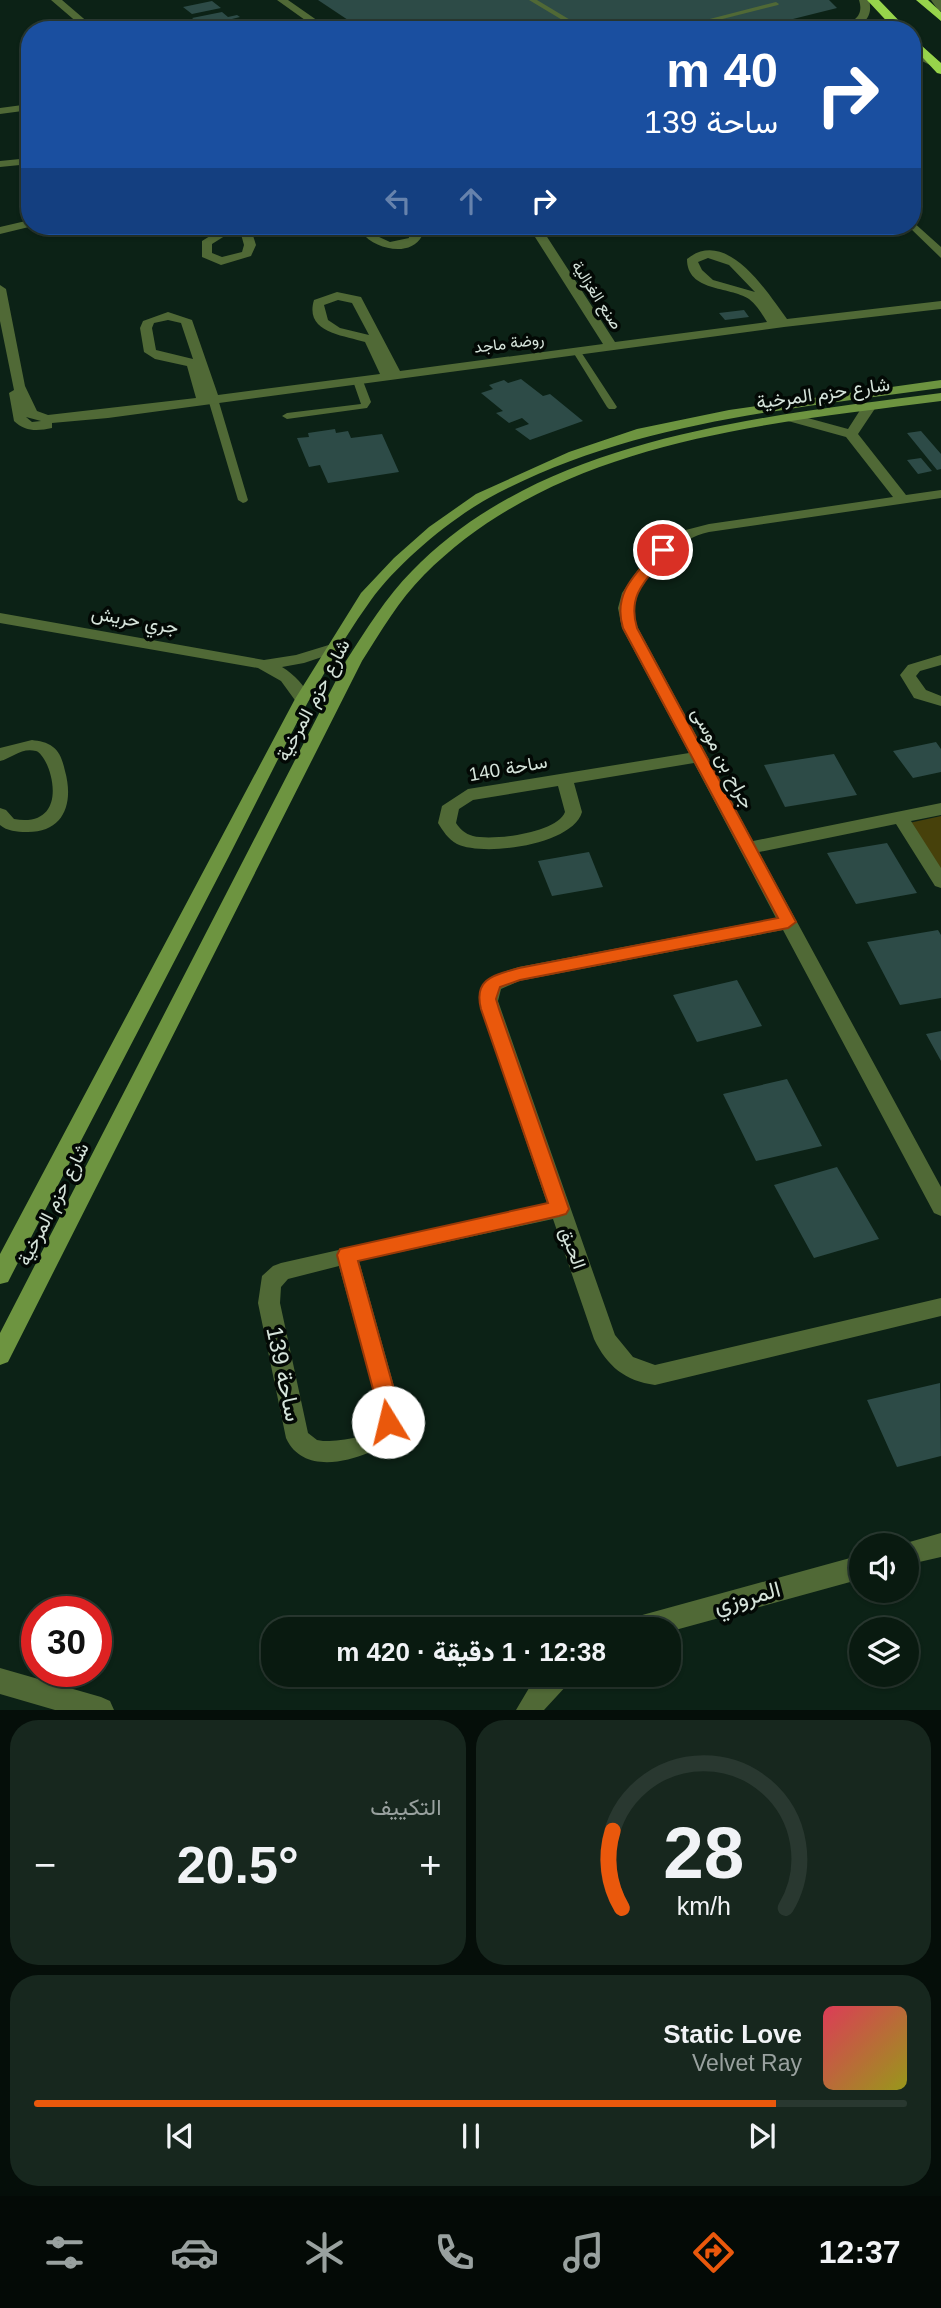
<!DOCTYPE html>
<html lang="ar">
<meta charset="utf-8">
<style>
body{margin:0;font-family:Helvetica,Vazirmatn,sans-serif;background:#17271e;color:#f1f3f6;direction:rtl;height:100vh;display:flex;flex-direction:column;font-size:26px;white-space:nowrap}
*{box-sizing:border-box;margin:0}
p{font-size:23px;color:#99a19f}
.icon{flex:none;width:38px;height:38px;fill:none;stroke:currentColor;stroke-width:2;stroke-linecap:round;stroke-linejoin:round}
.map{position:relative;height:1710px;overflow:hidden;direction:ltr}
.details{display:flex;flex-direction:column;gap:10px;padding:10px;background:#050e09;flex:1}
.details>*{flex:none}
.banner{position:absolute;left:21px;top:21px;width:900px;height:214px;border-radius:28px;box-shadow:0 2px 5px #0004,0 0 0 2px #293830;direction:rtl;background:#1a4fa0;color:#fff;overflow:hidden}
.tools{position:absolute;left:849px;top:1533px;display:grid;gap:14px}
.tools a{display:grid;place-items:center;width:70px;height:70px;border-radius:50%;background:#091a10;box-shadow:0 2px 5px #0004,0 0 0 2px #293830;font-size:35px}
.speed{position:absolute;left:21px;top:1596px;display:flex;gap:14px;font-size:35px;font-weight:700;text-align:center}
.speed>*{display:grid;place-content:center;width:91px;height:91px;border-radius:50%;background:#091a10;box-shadow:0 2px 5px #0004,0 0 0 2px #293830;line-height:1}
.speed .limit{border:10px solid #d22;background:#fff;color:#111}
.pin{position:absolute;display:grid;place-items:center;width:60px;height:60px;color:#fff;margin:-30px;border:4px solid #fff;border-radius:50%;box-shadow:0 2px 7px #0007}
.me{position:absolute;width:77px;margin:-38px;rotate:351deg;stroke-linejoin:round;filter:drop-shadow(0 0 5px #0008)}
.turn{display:flex;align-items:center;gap:24px;height:147px;padding:0 28px;font-size:32px}
.turn .icon{width:91px;height:91px;stroke-width:2.5}
.turn b{display:block;font-size:49px;line-height:60px}
.lanes{display:flex;align-items:center;height:66px;padding:0 28px;background:#0003;justify-content:center;gap:35px;direction:ltr}
.lanes .off{opacity:.35}
.big{font-size:52px;font-weight:800;line-height:1.1}
.details .widget{flex:1;display:flex;flex-direction:column;justify-content:center;gap:10px;min-width:0;padding:0 24px;border-radius:28px;background:#17271e}
.details .dial{align-items:center;gap:0}
.dial svg{height:182px;overflow:visible;fill:none;stroke:#293830;stroke-width:7;stroke-linecap:round;text-anchor:middle}
.dial text{fill:#f1f3f6;stroke:none}
.song{display:flex;align-items:center;gap:21px}
.cover{width:84px;height:84px;border-radius:10px;background:linear-gradient(135deg,hsl(350 70% 55%),hsl(60 70% 35%))}
.played{height:7px;border-radius:4px;background:linear-gradient(90deg,#ea580c 85%,#293830 85%)}
.keys{display:flex;justify-content:space-around;direction:ltr}
.heat{display:flex;justify-content:space-between;align-items:center;font-size:38px;direction:ltr}
.details .tiles{flex:1;display:grid;gap:10px;grid-template-columns:1fr 1fr}
.widget:last-child{grid-column:span 2}
.trip{position:absolute;left:261px;top:1617px;width:420px;height:70px;border-radius:28px;background:#091a10;box-shadow:0 2px 5px #0004,0 0 0 2px #293830;font-weight:800;line-height:70px;text-align:center;direction:rtl}
.dock{display:flex;height:112px;justify-content:space-around;align-items:center;background:#040a06;color:#99a19f}
.dock .icon{width:49px;height:49px}
.dock .active{color:#ea580c}
.dock b{font-size:32px;color:#f1f3f6}
.map>svg:first-child{display:block}
.green{fill:#47410b}
.building{fill:#2d4b47}
.lines{fill:none;stroke-linecap:round;stroke-linejoin:round}
.lane{fill:#506936;fill-rule:evenodd}
.street{fill:#506936;fill-rule:evenodd}
.secondary{fill:#6d9440;fill-rule:evenodd}
.highway{fill:#97d44b;fill-rule:evenodd}
.route{fill:#ea580c;stroke:#983908;stroke-width:2}
.labels{text-anchor:middle;dominant-baseline:central;stroke-width:7;stroke-linejoin:round;paint-order:stroke}
.far-street-label{font-size:16px;fill:#d6e4db;stroke:#030905}
.street-label{font-size:19px;fill:#d6e4db;stroke:#030905}
.near-street-label{font-size:23px;fill:#d6e4db;stroke:#030905}
</style>
<div class="map">
<svg width="941" height="1710" viewBox="0 0 941 1710">
<rect width="100%" height="100%" fill="#0c2216"/>
<path class="green" d="M 941,816 L 941,874 L 909,823 Z"/>
<path class="building" d="M 318,0 L 829,0 L 837,8 L 749,30 L 363,30 Z
M 212,1 L 221,8 L 192,14 L 183,7 Z
M 222,12 L 228,17 L 237,15 L 240,17 L 232,19 L 238,24 L 207,30 L 192,18 Z
M 744,310 L 749,317 L 725,320 L 719,313 Z
M 521,379 L 543,396 L 550,394 L 583,421 L 530,440 L 515,429 L 529,424 L 522,418 L 509,423 L 496,413 L 503,411 L 481,393 L 493,389 L 489,385 L 504,380 L 508,383 Z
M 335,429 L 336,433 L 348,431 L 351,438 L 382,434 L 399,472 L 328,483 L 320,465 L 309,467 L 297,438 L 309,437 L 308,433 Z
M 921,431 L 941,454 L 941,469 L 937,470 L 907,433 Z
M 921,458 L 932,471 L 918,474 L 907,460 Z
M 936,742 L 941,749 L 941,772 L 913,778 L 893,751 Z
M 834,754 L 857,795 L 785,807 L 764,765 Z
M 887,843 L 917,893 L 856,904 L 827,853 Z
M 589,852 L 603,887 L 552,896 L 538,861 Z
M 938,930 L 941,935 L 941,998 L 900,1005 L 867,942 Z
M 737,980 L 762,1026 L 697,1042 L 673,995 Z
M 941,1031 L 941,1061 L 926,1034 Z
M 787,1079 L 822,1146 L 756,1161 L 723,1094 Z
M 837,1167 L 879,1239 L 814,1258 L 774,1185 Z
M 940,1383 L 941,1456 L 897,1467 L 867,1400 Z"/>
<g class="lines">
<path class="lane" d="M 529,0 L 537,0 L 587,30 L 579,30 Z
M 776,2 L 779,4 L 778,5 L 679,30 L 667,30 Z
M 577,349 L 581,352 L 617,407 L 615,409 L 609,409 L 607,407 L 573,352 Z
M 358,378 L 363,381 L 371,402 L 367,408 L 287,419 L 282,416 L 287,413 L 361,404 L 353,381 Z
M 213,396 L 218,399 L 248,500 L 246,502 L 243,503 L 238,500 L 208,399 Z"/>
<path class="street" d="M 51,0 L 62,0 L 97,30 L 86,30 Z
M 277,0 L 288,0 L 331,30 L 319,30 Z
M 859,0 L 869,0 C 875,22 856,30 837,30 C 850,22 865,19 859,0 Z
M 931,0 L 941,0 L 941,11 L 938,10 Z
M 912,49 L 940,62 L 941,64 L 932,66 L 912,56 Z
M 30,104 L 30,110 L 0,114 L 0,108 Z
M 30,158 L 30,164 L 0,167 L 0,161 Z
M 30,220 L 30,226 L 33,226 L 0,234 L 0,227 Z
M 912,221 L 941,247 L 941,258 L 908,226 L 912,226 Z
M 226,226 L 250,226 L 256,245 L 251,256 L 221,265 L 202,257 L 202,241 ZM 239,227 L 244,245 L 242,252 L 222,257 L 212,253 L 212,244 Z
M 362,226 L 374,226 L 377,236 L 390,242 L 409,238 L 407,226 L 419,226 L 422,236 C 410,258 375,249 362,233 Z
M 528,226 L 540,226 L 615,342 L 767,322 C 762,314 757,305 749,299 C 729,286 687,292 687,259 C 727,227 767,292 787,319 L 941,301 L 941,309 L 784,327 L 108,418 L 52,423 L 52,428 C 38,431 25,432 14,421 L 9,393 L 14,390 L 0,321 L 0,285 L 6,289 L 25,386 L 37,411 L 48,415 L 196,398 L 187,366 L 155,359 L 144,352 L 140,328 L 143,321 L 168,312 L 192,320 L 218,395 L 380,374 L 365,342 C 344,335 304,333 314,300 L 337,292 L 361,297 L 400,371 L 603,344 ZM 708,258 L 729,265 L 755,292 L 713,280 L 702,270 L 698,262 ZM 338,300 L 352,303 L 369,335 L 340,328 L 328,320 L 324,305 ZM 168,320 L 181,323 L 193,359 L 156,350 L 152,328 L 154,323 ZM 26,417 L 41,421 L 32,422 Z
M 869,403 L 876,407 L 858,434 L 906,495 L 941,490 L 941,498 L 709,532 C 678,539 642,568 634,601 C 631,610 635,619 638,628 L 753,841 L 941,803 L 941,815 L 911,821 L 941,868 L 941,888 L 935,886 L 896,824 L 759,852 L 941,1187 L 941,1216 L 934,1213 L 783,930 L 519,981 L 501,989 L 498,1001 L 615,1335 L 633,1357 L 655,1365 L 941,1298 L 941,1316 L 655,1385 C 625,1381 607,1366 594,1339 L 553,1219 L 359,1261 L 399,1404 C 400,1417 401,1430 392,1441 C 386,1447 376,1450 368,1453 C 341,1464 301,1471 286,1438 L 258,1303 L 262,1276 L 273,1266 L 281,1263 L 547,1203 L 481,1009 C 475,981 496,974 519,967 L 776,918 L 694,763 L 574,783 L 582,812 C 573,845 484,857 457,844 C 448,839 443,831 438,823 L 442,806 L 468,789 L 689,753 L 622,628 L 618,608 L 622,593 L 644,561 L 678,532 L 709,524 L 893,497 L 846,437 L 788,421 L 786,418 L 793,414 L 848,429 L 864,404 ZM 558,786 L 565,812 C 557,833 493,841 473,836 C 465,834 460,829 456,823 L 459,809 L 473,800 ZM 339,1266 L 377,1404 C 377,1409 378,1417 377,1422 C 372,1439 337,1441 323,1441 L 317,1440 L 308,1433 L 280,1303 L 281,1287 L 288,1279 Z
M 0,613 L 264,660 L 296,655 L 332,644 L 340,649 L 337,652 L 304,663 L 282,667 C 295,675 304,685 311,699 L 303,704 L 297,703 L 281,681 L 258,668 L 0,623 Z
M 941,655 L 941,665 L 920,671 L 916,676 L 926,690 L 941,696 L 941,706 L 914,698 L 900,675 L 908,665 Z
M 32,740 C 39,741 47,742 53,747 C 60,752 63,762 65,771 C 74,803 64,833 26,832 C 17,832 7,831 0,825 L 0,808 L 6,810 L 14,819 C 73,829 51,756 36,751 C 22,747 12,758 0,761 L 0,748 Z
M 941,1533 L 941,1557 L 906,1565 L 906,1545 L 899,1545 Z
M 861,1555 L 861,1579 L 668,1632 L 668,1629 L 623,1629 L 626,1620 L 635,1617 Z
M 0,1668 L 101,1697 L 110,1701 L 114,1710 L 55,1710 L 0,1694 Z
M 541,1675 L 572,1675 L 568,1684 L 544,1710 L 516,1710 L 532,1683 Z"/>
<path class="secondary" d="M 941,380 L 941,388 C 785,410 628,422 487,499 C 448,521 397,564 371,600 C 315,678 272,773 228,858 C 155,999 81,1140 8,1282 L 0,1284 L 0,1254 L 295,699 L 361,593 L 394,558 L 429,527 L 476,494 L 569,452 L 637,429 L 729,410 Z
M 941,393 L 941,401 C 764,424 557,441 424,575 C 399,600 381,631 362,661 L 8,1362 L 0,1365 L 0,1333 L 346,661 C 366,630 386,597 412,571 C 542,436 766,416 941,393 Z"/>
<path class="highway" d="M 867,0 L 879,0 L 908,30 L 895,30 Z
M 916,0 L 928,0 L 941,12 L 941,21 Z
M 912,37 L 941,63 L 941,74 L 937,73 L 912,46 Z"/>
</g>
<path class="route" d="M 663,546 L 670,550 C 650,577 626,592 637,628 L 796,922 L 788,928 L 520,980 L 500,987 L 496,999 L 499,1009 L 569,1209 L 566,1214 L 559,1216 L 358,1261 L 398,1404 L 399,1422 L 396,1428 L 388,1431 L 381,1428 L 377,1404 L 337,1255 L 340,1249 L 548,1203 L 481,1009 C 473,978 495,975 519,968 L 778,918 L 623,628 C 612,592 637,573 659,547 Z"/>
<g class="labels">
<g class="far-street-label">
<text transform="translate(597 295) rotate(57)">صنع الغزالية</text>
<text transform="translate(509 343) rotate(-7)">روضة ماجد</text>
</g>
<g class="street-label">
<text transform="translate(823 393) rotate(-8)">شارع حزم المرخية</text>
<text transform="translate(135 620) rotate(10)">جري حريش</text>
<text transform="translate(313 700) rotate(-62)">شارع حزم المرخية</text>
<text transform="translate(723 758) rotate(62)">جراح بن موسى</text>
<text transform="translate(508 768) rotate(-10)">ساحة 140</text>
<text transform="translate(53 1204) rotate(-63)">شارع حزم المرخية</text>
<text transform="translate(573 1248) rotate(70)">الحبق</text>
</g>
<g class="near-street-label">
<text transform="translate(284 1374) rotate(78)">ساحة 139</text>
<text transform="translate(747 1597) rotate(-15)">المروزي</text>
</g>
</g>
</svg>
<div class="tools">
<a><svg class="icon" aria-label="sound" viewBox="0 0 24 24"><path d="M4 9h4l5-4v14l-5-4H4zM17 9q2 3 0 6"/></svg></a>
<a><svg class="icon" aria-label="layers" viewBox="0 0 24 24"><path d="M12 4l9 5-9 5-9-5zM3 14l9 5 9-5"/></svg></a>
</div>
<div class="speed"><div class="limit">30</div></div>
<div class="pin" style="left:663px;top:550px;background:#d93025"><svg class="icon" aria-label="arrive" viewBox="0 0 24 24"><path d="M6 21V4h12l-3 4 3 4H6"/></svg></div>
<svg class="me" style="left:388px;top:1422px" viewBox="-20 -20 40 40"><circle r="19" fill="#fff"/><path d="M0-13L10 11 0 6-10 11z" fill="#ea580c"/></svg>
<div class="trip">12:38 · 1 دقيقة · 420 m</div>
<div class="banner">
<div class="turn"><svg class="icon" aria-label="right" viewBox="0 0 24 24"><path d="M7 20v-9h11M14 6l5 5-5 5"/></svg><div><b>40 m</b>ساحة 139</div></div>
<div class="lanes"><svg class="icon off" aria-label="left" viewBox="0 0 24 24"><path d="M17 20v-9H6M10 6l-5 5 5 5"/></svg><svg class="icon off" aria-label="ahead" viewBox="0 0 24 24"><path d="M12 20V5M6 11l6-6 6 6"/></svg><svg class="icon" aria-label="right" viewBox="0 0 24 24"><path d="M7 20v-9h11M14 6l5 5-5 5"/></svg></div>
</div>
</div>
<section class="details">
<div class="tiles">
<div class="widget dial"><svg viewBox="0 0 100 80">
<path d="M14 69A42 42 0 1 1 86 69"/>
<path d="M14 69A42 42 0 0 1 10 35" stroke="#ea580c"/>
<text x="50" y="56" font-size="32" font-weight="700">28</text>
<text x="50" y="72" font-size="11">km/h</text>
</svg></div>
<div class="widget"><p>التكييف</p>
<div class="heat"><a>−</a><b class="big">20.5°</b><a>+</a></div>
</div>
<div class="widget">
<div class="song"><i class="cover"></i><div><b>Static Love</b><p>Velvet Ray</p></div></div>
<div class="played"></div>
<div class="keys"><svg class="icon" aria-label="previous" viewBox="0 0 24 24"><path d="M18 5L8 12l10 7zM5 5v14"/></svg><svg class="icon" aria-label="pause" viewBox="0 0 24 24"><path d="M8 5v14M16 5v14"/></svg><svg class="icon" aria-label="next" viewBox="0 0 24 24"><path d="M6 5l10 7-10 7zM19 5v14"/></svg></div>
</div>
</div>
</section>
<nav class="dock">
<b>12:37</b>
<svg class="icon active" aria-label="directions" viewBox="0 0 24 24"><path d="M12 3l9 9-9 9-9-9zM9 14v-3h6M13 9l2 2-2 2"/></svg>
<svg class="icon" aria-label="music" viewBox="0 0 24 24"><path d="M9 18V5l10-2v13"/><circle cx="6" cy="18" r="3"/><circle cx="16" cy="16" r="3"/></svg>
<svg class="icon" aria-label="phone" viewBox="0 0 24 24"><path d="M5 4h4l2 5-3 2q2 4 5 5l2-3 5 2v4C11 20 4 13 5 4z"/></svg>
<svg class="icon" aria-label="climate" viewBox="0 0 24 24"><path d="M12 3v18M4 7l16 10M4 17L20 7"/></svg>
<svg class="icon" aria-label="car" viewBox="0 0 24 24"><path d="M5 17H2v-5l4-1 3-4h7l3 4 3 1v5h-3M9 17h6M6 11h13"/><circle cx="7" cy="17" r="2"/><circle cx="17" cy="17" r="2"/></svg>
<svg class="icon" aria-label="filters" viewBox="0 0 24 24"><path d="M4 7h16M4 17h16"/><circle cx="9" cy="7" r="2"/><circle cx="15" cy="17" r="2"/></svg>
</nav>
